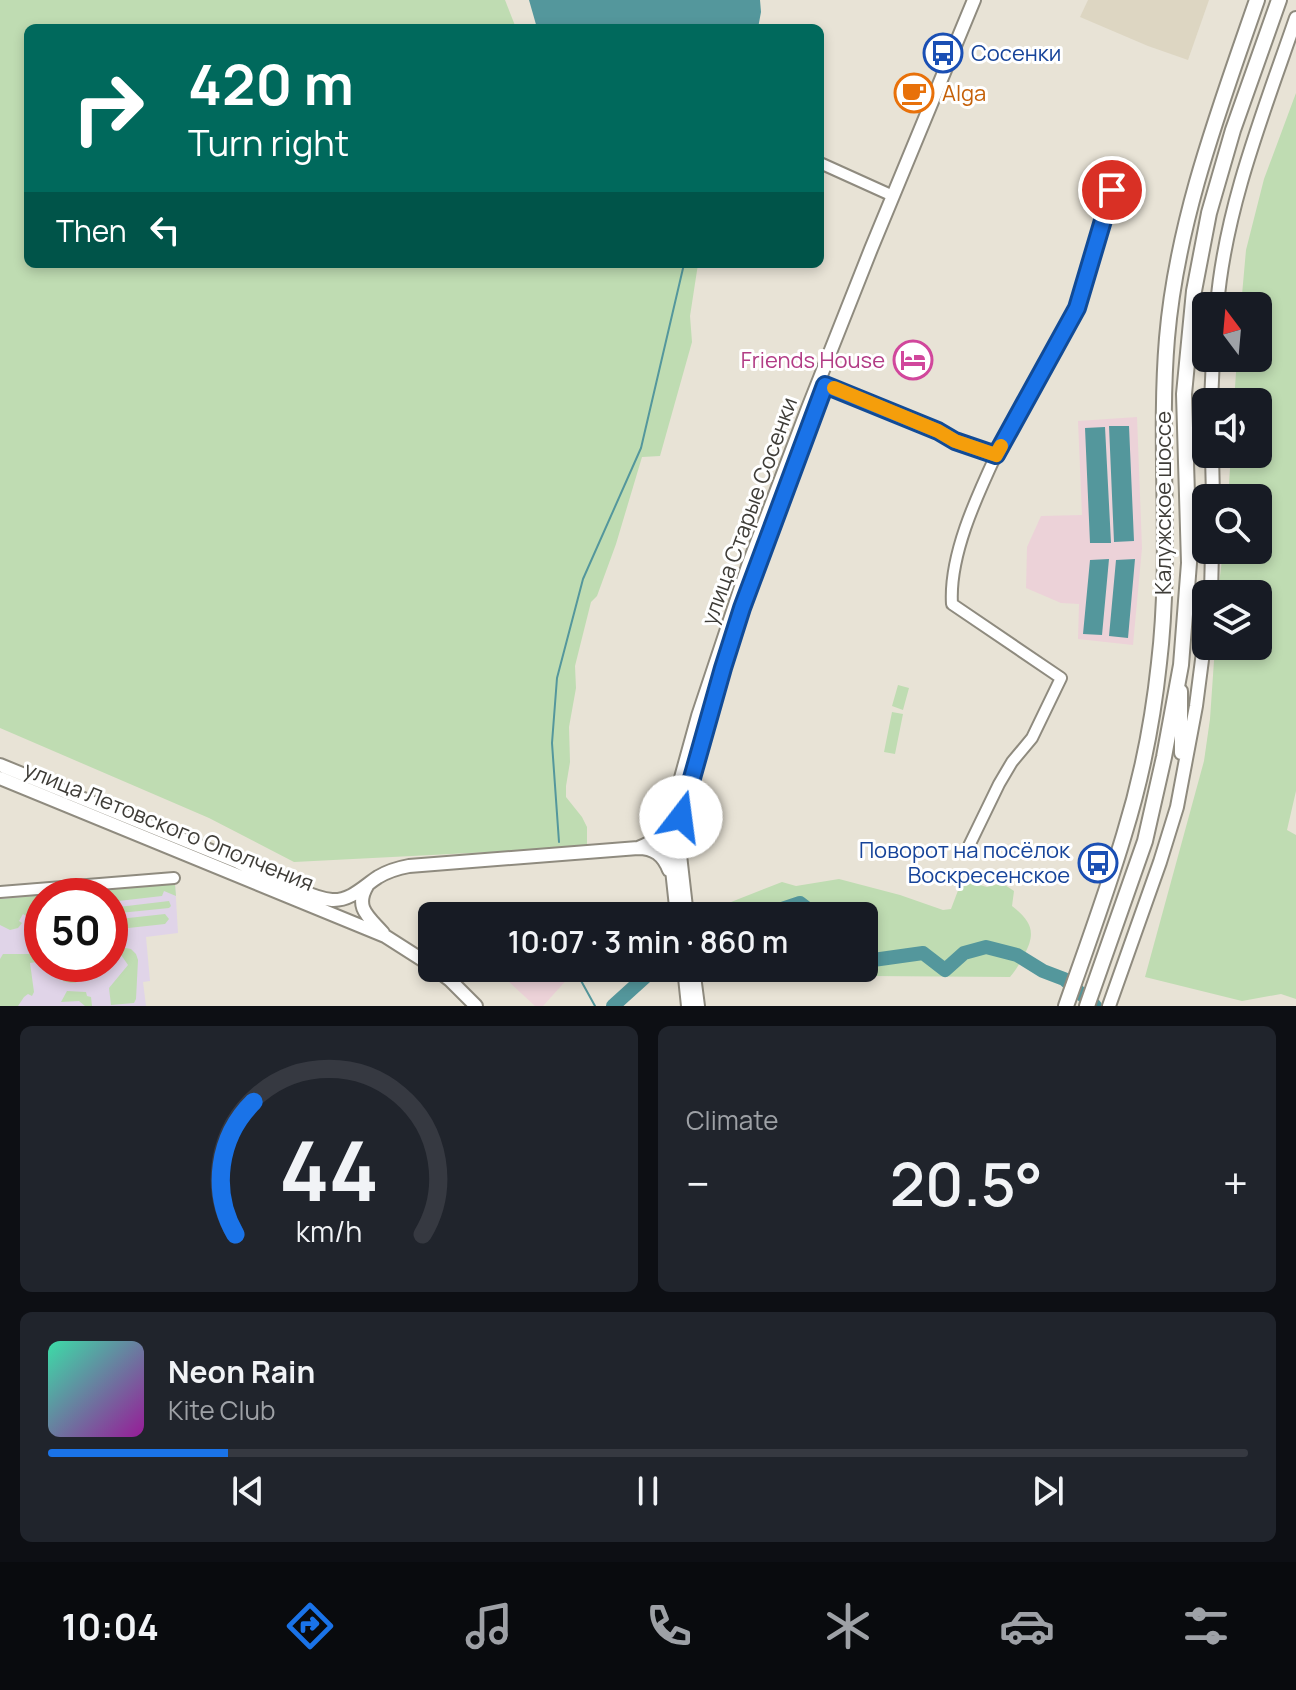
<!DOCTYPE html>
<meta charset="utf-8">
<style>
body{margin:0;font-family:Manrope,sans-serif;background:#20242c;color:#f1f3f6;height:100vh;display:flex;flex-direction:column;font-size:30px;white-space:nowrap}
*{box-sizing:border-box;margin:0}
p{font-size:26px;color:#9ea1a6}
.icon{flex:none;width:44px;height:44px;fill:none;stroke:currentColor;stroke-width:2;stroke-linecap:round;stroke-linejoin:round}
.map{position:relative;height:1006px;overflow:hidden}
.sheet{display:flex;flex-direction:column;gap:20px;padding:20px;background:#0d0f14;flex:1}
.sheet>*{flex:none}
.hud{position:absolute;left:24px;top:24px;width:800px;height:244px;border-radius:12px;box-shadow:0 4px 12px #0003;background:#00695c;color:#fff;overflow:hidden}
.needle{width:52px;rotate:344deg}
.controls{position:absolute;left:1192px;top:292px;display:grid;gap:16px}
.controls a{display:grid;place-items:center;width:80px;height:80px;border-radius:12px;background:#171b24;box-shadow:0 4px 12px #0003;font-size:40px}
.speed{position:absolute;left:24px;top:878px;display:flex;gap:16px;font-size:40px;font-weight:700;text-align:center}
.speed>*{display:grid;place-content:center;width:104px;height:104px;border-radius:50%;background:#171b24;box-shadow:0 4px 12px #0003;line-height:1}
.speed .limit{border:12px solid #d22;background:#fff;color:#111}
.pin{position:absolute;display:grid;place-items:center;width:68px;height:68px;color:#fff;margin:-34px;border:4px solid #fff;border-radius:50%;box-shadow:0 2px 8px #0007}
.me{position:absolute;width:88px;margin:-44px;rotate:15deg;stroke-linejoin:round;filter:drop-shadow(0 0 6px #0008)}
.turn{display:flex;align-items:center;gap:28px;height:168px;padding:0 32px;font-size:36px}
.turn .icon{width:104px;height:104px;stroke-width:2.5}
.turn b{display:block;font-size:56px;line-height:68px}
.then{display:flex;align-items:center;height:76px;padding:0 32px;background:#0003;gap:16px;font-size:30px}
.big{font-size:60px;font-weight:600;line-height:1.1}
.sheet .card{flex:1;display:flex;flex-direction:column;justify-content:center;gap:12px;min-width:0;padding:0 28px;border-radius:12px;background:#20242c}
.sheet .dial{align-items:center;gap:0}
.dial svg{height:208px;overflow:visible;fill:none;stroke:#363941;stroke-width:7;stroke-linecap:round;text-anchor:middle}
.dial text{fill:#f1f3f6;stroke:none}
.song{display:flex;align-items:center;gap:24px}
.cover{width:96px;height:96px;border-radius:12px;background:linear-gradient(135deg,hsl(160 70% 55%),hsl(300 70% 35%))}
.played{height:8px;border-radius:4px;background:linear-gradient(90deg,#1a73e8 15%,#363941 15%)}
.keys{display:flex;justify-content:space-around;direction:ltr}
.heat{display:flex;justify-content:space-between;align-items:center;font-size:44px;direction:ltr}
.sheet .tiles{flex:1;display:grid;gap:20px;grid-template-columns:1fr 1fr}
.card:last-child{grid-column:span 2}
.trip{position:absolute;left:418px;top:902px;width:460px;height:80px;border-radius:12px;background:#171b24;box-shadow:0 4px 12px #0003;font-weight:600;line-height:80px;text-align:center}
.dock{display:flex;height:128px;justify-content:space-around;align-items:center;background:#090b0e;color:#9ea1a6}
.dock .icon{width:56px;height:56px}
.dock .current{color:#1a73e8}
.dock b{font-size:36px;color:#f1f3f6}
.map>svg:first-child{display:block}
.built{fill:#ddd6c2}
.industrial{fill:#ecd2d8}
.education{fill:#e0d4e8;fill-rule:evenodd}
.green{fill:#bfdcb2}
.water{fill:#54979c}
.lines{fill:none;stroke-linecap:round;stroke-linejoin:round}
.stream{stroke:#54979c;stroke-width:2}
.river{stroke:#54979c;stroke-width:14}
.minor-casing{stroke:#8f8b7f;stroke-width:14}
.major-casing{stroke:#8f8b7f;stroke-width:16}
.highway-casing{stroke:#8f8b7f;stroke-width:18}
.minor{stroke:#fff;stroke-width:10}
.major{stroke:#fff;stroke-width:12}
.highway{stroke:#fff;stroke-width:14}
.route-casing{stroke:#114b97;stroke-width:20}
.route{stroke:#1a73e8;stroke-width:14}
.slow{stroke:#f59e0b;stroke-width:14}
.labels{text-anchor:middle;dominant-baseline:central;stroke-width:6;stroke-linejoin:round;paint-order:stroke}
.transit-label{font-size:22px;fill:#164399;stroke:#fff;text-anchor:start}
.food-label{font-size:22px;fill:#c56008;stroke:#fff;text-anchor:start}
.hotel-label{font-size:22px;fill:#b23c85;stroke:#fff;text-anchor:end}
.street-label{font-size:22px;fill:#3e3c37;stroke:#fff}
</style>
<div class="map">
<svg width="1296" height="1006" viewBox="0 0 1296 1006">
<rect width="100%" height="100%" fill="#e8e3d6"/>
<path class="built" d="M 1088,0 L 1209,0 L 1188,60 L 1148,46 L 1080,17 Z"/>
<path class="industrial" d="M 1137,417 L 1142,548 L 1133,645 L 1078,639 L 1079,604 L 1061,603 L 1026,588 L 1027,547 L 1041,516 L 1082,515 L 1078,421 Z
M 494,968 L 563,968 L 571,975 L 543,1006 L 535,1006 Z"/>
<path class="education" d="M 175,882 L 178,933 L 146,937 L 150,981 L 143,982 L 146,1006 L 0,1006 L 0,897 ZM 42,896 L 110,896 L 110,964 L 42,964 Z"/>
<path class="green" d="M 0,0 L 505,0 L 516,28 L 28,28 L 28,264 L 698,264 L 690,316 L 692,342 L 660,456 L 642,457 L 616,544 L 597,596 L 591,602 L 575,666 L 576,688 L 569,727 L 570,762 L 566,786 L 566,797 L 582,817 L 587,827 L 587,847 L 294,862 L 209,818 L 0,728 Z
M 1296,93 L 1296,791 L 1287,830 L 1296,835 L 1296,999 L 1281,994 L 1242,1001 L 1145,977 L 1204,761 L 1210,719 L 1215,646 L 1258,646 L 1258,594 L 1218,594 L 1223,550 L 1258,550 L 1258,498 L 1228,498 L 1231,454 L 1258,454 L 1258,402 L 1234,402 L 1237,358 L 1258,358 L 1258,306 L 1241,306 L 1246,250 L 1264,179 Z
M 898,685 L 909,688 L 903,710 L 892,706 Z
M 892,712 L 903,714 L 895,754 L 884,752 Z
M 839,879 L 900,895 L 943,910 L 951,909 L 962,880 L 987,887 L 1002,883 L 1014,891 L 1012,906 C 1031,921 1037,932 1024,955 C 1020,963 1016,970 1010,977 L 869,976 L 843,971 L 785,977 L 771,968 L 864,968 L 864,916 L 697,916 L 696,904 L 710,902 L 726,904 L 782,882 L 796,886 Z
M 175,884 L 176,896 L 164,891 L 162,896 L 110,902 L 110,896 L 68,896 L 72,892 Z
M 56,894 L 57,896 L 42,896 L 42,908 L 29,911 L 26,916 L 23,914 L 19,921 L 22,923 L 18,928 L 10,930 L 0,925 L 0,899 Z
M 169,901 L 171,906 L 169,908 L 110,914 L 110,908 Z
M 165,914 L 169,919 L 165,924 L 110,930 L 110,920 Z
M 115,946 L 131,949 L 136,954 L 138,960 L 136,999 L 134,1003 L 111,1005 L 109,988 L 128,965 L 117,949 L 110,957 L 110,947 Z
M 3,954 L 42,954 L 42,961 L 30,963 L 34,992 L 32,996 L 28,994 L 24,997 L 18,1006 L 0,1006 L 0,959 Z
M 60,964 L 92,964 C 83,977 81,987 63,981 Z
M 67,991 L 86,992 L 87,996 L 91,997 L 92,1006 L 85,1006 L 79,1001 L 61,1002 Z"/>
<path class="water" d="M 529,0 L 760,0 L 761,12 L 758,28 L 537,28 Z
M 1109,426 L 1129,426 L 1134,541 L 1114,542 Z
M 1105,427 L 1111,543 L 1090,543 L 1085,428 Z
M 1109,559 L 1102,635 L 1083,634 L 1090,560 Z
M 1135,559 L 1128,638 L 1109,636 L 1116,560 Z"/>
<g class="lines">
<path class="stream" d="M 559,842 L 552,743 L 557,678 L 583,579 L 641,448 L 684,264
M 562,916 L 563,907
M 574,968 L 595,1006"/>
<path class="river" d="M 761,916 L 800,903 L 817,916
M 864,959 L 866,961 L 923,953 L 945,970 L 964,953 L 986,947 L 1017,955 L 1043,971 L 1064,979 L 1095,1006
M 613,1006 L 655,968"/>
<g class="minor-casing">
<path id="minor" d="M 820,163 L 893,196
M 818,382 L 938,431 L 955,441 L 996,455
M 966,852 L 999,784 L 1012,762 L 1032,738 L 1061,678 L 952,604 C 949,556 976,498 996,455 L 1077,308 L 1112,190
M 0,892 L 174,878"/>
</g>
<g class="major-casing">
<path id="major" d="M 1217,306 C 1225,208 1264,111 1296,18
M 1211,402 L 1213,358
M 1212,454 L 1213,498
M 1211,594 L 1212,550
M 1181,753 L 1181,691
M 0,765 L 238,862 L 299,892
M 0,778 L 385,936 L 432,966
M 638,848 C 654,842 663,834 669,819
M 367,886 C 354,908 369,917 383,933
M 294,888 C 306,893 319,899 332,900 C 351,901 364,886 378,877 C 388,871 398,868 409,866 L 638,848 C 654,848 663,855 669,870
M 677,916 L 670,851 L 671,814 L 698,716 L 748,566 L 808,408 L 871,249 L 974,0
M 687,916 L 680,855 L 681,817 L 734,633
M 434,968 L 450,980 L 476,1006
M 684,968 L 688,1006
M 693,968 L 698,1006
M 1109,1006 L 1160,862 L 1177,807 L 1196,706 L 1206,629"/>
</g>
<g class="highway-casing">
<path id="highway" d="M 1066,1006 C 1086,949 1107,892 1124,835 C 1141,780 1153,720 1159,663 C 1172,555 1158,446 1167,338 C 1177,221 1219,110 1257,0
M 1087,1006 L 1145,841 L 1164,757 L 1181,665 L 1189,563 L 1184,394 L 1194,291 L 1209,213 L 1233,130 L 1279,0"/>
</g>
<use href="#minor" class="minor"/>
<use href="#major" class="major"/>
<use href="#highway" class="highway"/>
</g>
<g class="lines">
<g class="route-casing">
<path id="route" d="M 681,817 L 723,668 L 742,608 L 825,385 L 938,431 L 955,441 L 996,455 L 1077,308 L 1112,190"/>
</g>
<use href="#route" class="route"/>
<path class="slow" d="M 834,388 L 938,431 L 955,441 L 996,455 L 1001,446"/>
</g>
<defs>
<g id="bus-ring" transform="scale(2)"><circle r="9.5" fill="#fff" stroke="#1a4fb4" stroke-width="1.5"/><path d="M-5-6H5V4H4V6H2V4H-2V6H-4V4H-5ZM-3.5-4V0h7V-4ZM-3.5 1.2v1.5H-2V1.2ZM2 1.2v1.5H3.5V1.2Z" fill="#1a4fb4"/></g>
<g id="cafe-ring" transform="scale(2)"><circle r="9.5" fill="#fff" stroke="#e8710a" stroke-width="1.5"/><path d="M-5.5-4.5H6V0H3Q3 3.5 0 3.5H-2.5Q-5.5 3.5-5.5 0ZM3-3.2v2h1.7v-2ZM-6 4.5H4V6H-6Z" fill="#e8710a"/></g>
<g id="hotel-ring" transform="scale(2)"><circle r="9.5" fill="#fff" stroke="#d1479c" stroke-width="1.5"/><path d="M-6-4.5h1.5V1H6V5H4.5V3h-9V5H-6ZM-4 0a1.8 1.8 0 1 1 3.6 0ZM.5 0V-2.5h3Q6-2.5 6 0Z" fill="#d1479c"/></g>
</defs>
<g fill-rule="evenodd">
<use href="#bus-ring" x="943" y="53"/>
<use href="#cafe-ring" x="914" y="93"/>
<use href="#hotel-ring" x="913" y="360"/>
<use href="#bus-ring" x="1098" y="863"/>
</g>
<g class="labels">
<g class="transit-label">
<text x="971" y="53">Сосенки</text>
<text x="1070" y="850" text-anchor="end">Поворот на посёлок<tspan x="1070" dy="25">Воскресенское</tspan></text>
</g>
<g class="food-label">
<text x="942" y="93">Alga</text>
</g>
<g class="hotel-label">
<text x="885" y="360">Friends House</text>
</g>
<g class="street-label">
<text transform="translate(1163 503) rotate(-90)">Калужское шоссе</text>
<text transform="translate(749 511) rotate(-70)">улица Старые Сосенки</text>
<text transform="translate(169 826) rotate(22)">улица Летовского Ополчения</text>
</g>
</g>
</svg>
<div class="controls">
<a><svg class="needle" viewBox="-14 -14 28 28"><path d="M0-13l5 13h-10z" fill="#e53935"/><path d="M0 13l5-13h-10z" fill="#9ea1a6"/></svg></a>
<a><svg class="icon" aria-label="sound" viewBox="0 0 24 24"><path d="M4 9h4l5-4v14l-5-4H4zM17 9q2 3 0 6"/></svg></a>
<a><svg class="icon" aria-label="search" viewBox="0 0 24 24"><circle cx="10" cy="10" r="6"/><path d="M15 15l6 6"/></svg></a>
<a><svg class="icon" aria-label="layers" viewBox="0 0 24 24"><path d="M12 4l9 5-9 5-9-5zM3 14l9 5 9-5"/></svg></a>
</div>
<div class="speed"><div class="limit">50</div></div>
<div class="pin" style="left:1112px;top:190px;background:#d93025"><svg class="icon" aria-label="arrive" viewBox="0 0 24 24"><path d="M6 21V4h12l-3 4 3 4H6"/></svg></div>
<svg class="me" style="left:681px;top:817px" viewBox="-20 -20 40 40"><circle r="19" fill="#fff"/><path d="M0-13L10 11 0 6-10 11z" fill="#1a73e8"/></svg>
<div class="trip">10:07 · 3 min · 860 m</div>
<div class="hud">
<div class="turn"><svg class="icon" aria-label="right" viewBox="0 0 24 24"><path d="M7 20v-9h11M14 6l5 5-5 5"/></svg><div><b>420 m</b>Turn right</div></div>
<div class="then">Then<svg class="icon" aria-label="left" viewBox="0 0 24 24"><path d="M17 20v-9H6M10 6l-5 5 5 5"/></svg></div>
</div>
</div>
<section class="sheet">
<div class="tiles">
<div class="card dial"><svg viewBox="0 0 100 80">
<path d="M14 69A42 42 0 1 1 86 69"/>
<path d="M14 69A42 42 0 0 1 21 18" stroke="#1a73e8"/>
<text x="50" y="56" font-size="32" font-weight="700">44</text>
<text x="50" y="72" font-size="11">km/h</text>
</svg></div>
<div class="card"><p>Climate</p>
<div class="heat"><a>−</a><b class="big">20.5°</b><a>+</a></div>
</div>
<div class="card">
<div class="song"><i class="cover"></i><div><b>Neon Rain</b><p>Kite Club</p></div></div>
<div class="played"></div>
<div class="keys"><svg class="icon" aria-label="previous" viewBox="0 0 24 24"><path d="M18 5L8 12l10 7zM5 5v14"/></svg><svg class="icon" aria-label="pause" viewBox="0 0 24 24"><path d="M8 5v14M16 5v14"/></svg><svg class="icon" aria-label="next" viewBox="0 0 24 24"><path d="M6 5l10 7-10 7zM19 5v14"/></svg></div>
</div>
</div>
</section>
<nav class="dock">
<b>10:04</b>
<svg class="icon current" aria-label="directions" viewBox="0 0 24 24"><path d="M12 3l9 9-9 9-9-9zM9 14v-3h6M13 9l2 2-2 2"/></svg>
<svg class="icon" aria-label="music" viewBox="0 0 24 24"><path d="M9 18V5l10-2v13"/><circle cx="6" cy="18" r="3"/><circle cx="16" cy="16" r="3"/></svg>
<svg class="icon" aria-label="phone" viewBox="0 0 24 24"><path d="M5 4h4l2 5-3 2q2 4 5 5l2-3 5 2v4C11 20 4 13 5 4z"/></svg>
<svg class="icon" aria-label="climate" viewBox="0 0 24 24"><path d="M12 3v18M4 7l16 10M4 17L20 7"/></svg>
<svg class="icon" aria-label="car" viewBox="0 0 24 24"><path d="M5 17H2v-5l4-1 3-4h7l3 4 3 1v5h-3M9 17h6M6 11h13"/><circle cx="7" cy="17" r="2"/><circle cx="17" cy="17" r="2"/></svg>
<svg class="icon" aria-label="filters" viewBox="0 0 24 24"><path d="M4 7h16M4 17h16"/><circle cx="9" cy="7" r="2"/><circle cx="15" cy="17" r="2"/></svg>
</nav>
